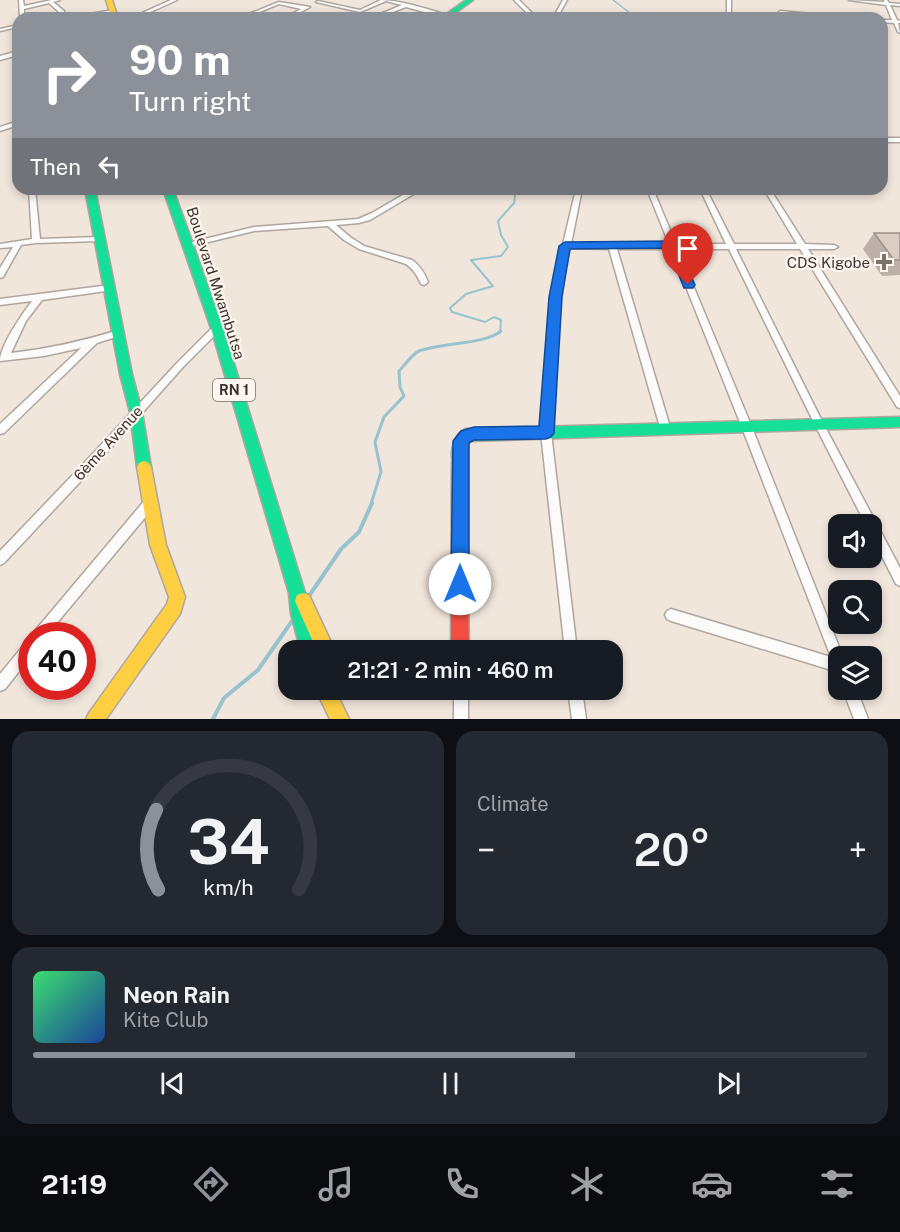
<!DOCTYPE html>
<meta charset="utf-8">
<style>
body{margin:0;font-family:"Public Sans",sans-serif;background:#242831;color:#f1f3f6;height:100vh;display:flex;flex-direction:column;font-size:22px;white-space:nowrap}
*{box-sizing:border-box;margin:0}
p{font-size:20px;color:#9ea1a6}
.icon{flex:none;width:33px;height:33px;fill:none;stroke:currentColor;stroke-width:2;stroke-linecap:round;stroke-linejoin:round}
.map{position:relative;height:719px;overflow:hidden}
.side{display:flex;flex-direction:column;gap:12px;padding:12px;background:#0d0f14;flex:1}
.side>*{flex:none}
.top-card{position:absolute;left:12px;top:12px;width:876px;height:183px;border-radius:18px;box-shadow:0 3px 9px #0003;background:#8c9099;color:#fff;overflow:hidden}
.buttons{position:absolute;left:828px;top:514px;display:grid;gap:12px}
.buttons a{display:grid;place-items:center;width:54px;height:54px;border-radius:12px;background:#171b24;box-shadow:0 3px 9px #0003;font-size:30px}
.speed{position:absolute;left:18px;top:622px;display:flex;gap:12px;font-size:30px;font-weight:700;text-align:center}
.speed>*{display:grid;place-content:center;width:78px;height:78px;border-radius:50%;background:#171b24;box-shadow:0 3px 9px #0003;line-height:1}
.speed .limit{border:9px solid #d22;background:#fff;color:#111}
.pin{position:absolute;display:grid;place-items:center;width:51px;height:51px;color:#fff;margin:-62px -26px;border-radius:50% 50% 50% 0;rotate:-45deg;box-shadow:0 0 6px #0007}
.pin .icon{rotate:45deg}
.me{position:absolute;width:66px;margin:-33px;rotate:0deg;stroke-linejoin:round;filter:drop-shadow(0 0 4px #0008)}
.turn{display:flex;align-items:center;gap:21px;height:126px;padding:0 18px;font-size:27px}
.turn .icon{width:78px;height:78px;stroke-width:2.5}
.turn b{display:block;font-size:42px;line-height:51px}
.then{display:flex;align-items:center;height:57px;padding:0 18px;background:#0003;gap:12px;font-size:22px}
.big{font-size:45px;font-weight:600;line-height:1.1}
.side .widget{flex:1;display:flex;flex-direction:column;justify-content:center;gap:9px;min-width:0;padding:0 21px;border-radius:18px;background:#242831}
.side .dial{align-items:center;gap:0}
.dial svg{height:156px;overflow:visible;fill:none;stroke:#363941;stroke-width:7;stroke-linecap:round;text-anchor:middle}
.dial text{fill:#f1f3f6;stroke:none}
.song{display:flex;align-items:center;gap:18px}
.cover{width:72px;height:72px;border-radius:9px;background:linear-gradient(135deg,hsl(140 70% 55%),hsl(220 70% 35%))}
.played{height:6px;border-radius:3px;background:linear-gradient(90deg,#8c9099 65%,#363941 65%)}
.keys{display:flex;justify-content:space-around;direction:ltr}
.heat{display:flex;justify-content:space-between;align-items:center;font-size:33px;direction:ltr}
.side .tiles{flex:1;display:grid;gap:12px;grid-template-columns:1fr 1fr}
.widget:last-child{grid-column:span 2}
.trip{position:absolute;left:278px;top:640px;width:345px;height:60px;border-radius:18px;background:#171b24;box-shadow:0 3px 9px #0003;font-weight:600;line-height:60px;text-align:center}
.tab-bar{display:flex;height:96px;justify-content:space-around;align-items:center;background:#090b0e;color:#9ea1a6}
.tab-bar .icon{width:42px;height:42px}
.tab-bar .on{color:#8c9099}
.tab-bar b{font-size:27px;color:#f1f3f6}
.map>svg:first-child{display:block}
.lines{fill:none;stroke-linecap:round;stroke-linejoin:round}
.stream-far3{stroke:#97c3cf;stroke-width:1.5}
.stream-far2{stroke:#97c3cf;stroke-width:2}
.stream-far1{stroke:#97c3cf;stroke-width:3}
.stream{stroke:#97c3cf;stroke-width:4}
.street-casing{stroke:#aea69e;stroke-width:3}
.fast-casing{stroke:#aea69e;stroke-width:3}
.slow-casing{stroke:#aea69e;stroke-width:3}
.jam-casing{stroke:#aea69e;stroke-width:3}
.street{fill:#fdfbfa;fill-rule:evenodd}
.fast{fill:#16e098;fill-rule:evenodd}
.slow{fill:#ffcf43;fill-rule:evenodd}
.jam{fill:#f24e42;fill-rule:evenodd}
.wall{fill:#bdb0a9}
.building{fill:#dccdc4;stroke:#9a9089;stroke-width:1.5}
.route{fill:#1a73e8;stroke:#114b97;stroke-width:1.5}
.poi-dot{fill:#7b726a;stroke:#fdf5ee;stroke-width:2}
.labels{text-anchor:middle;dominant-baseline:central;stroke-width:4.5;stroke-linejoin:round;paint-order:stroke}
.shield{fill:#fdf5ee;stroke:#766e67;stroke-width:1.5}
.shield-label{font-size:14px;font-weight:bold;fill:#3c342d}
.poi-label{font-size:15px;fill:#3c342d;stroke:#fdf5ee;text-anchor:end}
.street-label{font-size:15px;fill:#3c342d;stroke:#fdf5ee}
</style>
<div class="map">
<svg width="900" height="719" viewBox="0 0 900 719">
<rect width="100%" height="100%" fill="#f1e6dc"/>
<g class="lines">
<path class="stream-far3" d="M 613,0 L 630,13 L 631,17 L 628,18"/>
<path class="stream-far2" d="M 500,333 L 501,320 L 494,317 L 485,322 L 452,312 L 450,308 L 466,294 L 493,286 L 471,260 L 501,256 L 508,247 L 501,235 L 498,221 L 514,203 L 516,189"/>
<path class="stream-far1" d="M 371,504 L 381,472 L 375,442 L 384,417 L 404,396 L 400,387 L 399,371 C 405,365 412,354 419,351 C 443,342 484,345 501,331"/>
<path class="stream" d="M 309,596 L 341,549 L 359,532 L 372,503
M 213,719 L 224,698 L 258,670 L 292,621"/>
<g class="street-casing">
<path id="street" d="M 19,0 L 23,0 L 24,6 L 52,0 L 60,0 L 53,2 L 64,11 L 66,18 L 62,18 L 60,13 L 49,3 L 24,9 L 24,18 L 20,18 Z
M 171,0 L 177,0 L 137,18 L 131,18 Z
M 381,0 C 398,0 438,11 453,18 L 446,18 L 406,7 L 377,18 L 371,18 L 402,5 L 386,1 L 360,12 L 316,2 L 318,1 L 360,10 Z
M 514,0 L 519,0 L 537,18 L 532,18 Z
M 563,0 L 567,0 L 557,18 L 553,18 Z
M 727,0 L 731,0 L 731,18 L 727,18 Z
M 849,0 L 884,2 L 884,0 L 887,0 L 889,3 L 900,4 L 900,6 L 890,5 L 897,20 L 900,21 L 900,23 L 898,23 L 900,33 L 898,32 L 894,23 L 882,22 L 882,20 L 892,20 L 886,5 Z
M 279,2 L 310,7 L 290,18 L 284,18 L 301,9 L 279,4 L 245,18 L 239,18 Z
M 113,10 L 115,12 L 78,18 L 68,18 Z
M 780,11 L 844,17 L 846,18 L 829,18 L 778,13 Z
M 18,25 L 18,27 L 0,31 L 0,29 Z
M 18,51 L 18,55 L 0,60 L 0,56 Z
M 18,121 L 18,125 L 0,131 L 0,127 Z
M 882,138 L 900,138 L 900,142 L 882,142 Z
M 29,189 L 35,189 L 40,239 L 99,237 L 103,239 L 99,241 L 36,243 L 21,245 L 3,277 L 0,278 L 0,268 L 13,247 L 0,248 L 0,244 L 32,239 Z
M 413,189 L 422,189 L 370,220 L 359,223 L 336,225 L 350,237 L 364,246 L 412,260 C 420,266 424,272 428,282 L 424,285 L 421,284 C 417,275 414,270 406,264 L 359,249 L 344,240 L 328,226 L 254,231 L 188,247 L 184,245 L 188,243 L 254,227 L 358,219 L 372,213 Z
M 576,189 L 582,189 L 571,244 L 612,243 L 669,244 L 647,189 L 653,189 L 676,244 L 726,244 L 700,189 L 706,189 L 734,244 L 797,244 L 764,189 L 770,189 L 805,244 L 834,245 L 838,247 L 834,249 L 808,249 L 900,396 L 900,408 L 897,407 L 800,249 L 736,249 L 822,421 L 900,568 L 900,586 L 896,584 L 872,537 L 872,525 L 866,525 L 816,427 L 729,249 L 678,249 L 751,425 L 843,657 L 838,657 L 838,672 L 671,621 L 667,619 L 665,615 L 667,611 L 671,609 L 831,657 L 741,425 L 671,249 L 617,249 L 670,427 L 668,430 L 665,431 L 662,430 L 660,427 L 609,249 L 570,248 L 559,297 L 551,433 L 577,651 L 565,651 L 541,433 L 551,297 L 562,248 L 561,246 L 563,244 Z
M 110,285 L 114,288 L 113,290 L 42,300 L 26,321 L 11,353 C 48,349 83,341 119,330 L 123,333 L 122,335 L 97,343 L 4,433 L 0,434 L 0,424 L 81,348 L 44,356 L 0,361 C 0,346 22,314 32,301 L 0,305 L 0,299 Z
M 217,325 L 221,328 L 220,330 L 183,367 L 95,466 L 4,563 L 0,565 L 0,551 L 87,460 L 177,363 L 214,326 Z
M 149,499 L 153,500 L 154,504 L 153,508 L 46,636 L 32,636 L 34,632 L 145,500 Z
M 32,638 L 32,655 L 5,689 L 0,691 L 0,674 L 28,640 Z
M 454,690 L 468,690 L 468,719 L 454,719 Z
M 568,690 L 582,690 L 586,719 L 572,719 Z
M 843,690 L 857,690 L 868,719 L 854,719 Z"/>
</g>
<g class="fast-casing">
<path id="fast" d="M 466,0 L 473,0 L 448,18 L 441,18 Z
M 85,189 L 95,189 L 132,374 L 142,412 L 151,467 L 149,471 L 144,473 L 139,471 L 137,467 L 130,412 L 120,374 Z
M 163,189 L 173,189 L 223,328 L 305,593 L 307,614 L 319,651 L 301,651 L 291,614 L 289,593 L 211,328 Z
M 900,417 L 900,427 L 469,441 L 464,466 L 459,468 L 454,466 C 449,454 453,434 466,429 Z"/>
</g>
<g class="slow-casing">
<path id="slow" d="M 106,0 L 112,0 L 118,18 L 112,18 Z
M 144,461 L 149,463 L 151,467 L 166,545 L 185,597 L 180,614 L 106,719 L 86,719 L 89,713 L 167,604 L 169,597 L 150,545 L 137,467 L 139,463 Z
M 303,593 L 309,595 L 335,651 L 317,651 L 295,601 L 297,595 Z
M 316,690 L 335,690 L 349,719 L 330,719 Z"/>
</g>
<g class="jam-casing">
<path id="jam" d="M 459,456 L 464,458 L 466,462 L 469,651 L 451,651 L 452,462 L 454,458 Z"/>
</g>
<use href="#street" class="street"/>
<use href="#fast" class="fast"/>
<use href="#slow" class="slow"/>
<use href="#jam" class="jam"/>
</g>
<path class="wall" d="M 874,233 L 900,233 L 900,275 L 882,276 L 863,249 Z"/>
<path class="building" d="M 874,233 L 900,233 L 900,260 L 894,260 Z"/>
<path class="route" d="M 672,241 L 678,245 L 695,285 L 693,288 L 684,288 L 668,248 L 570,249 L 562,297 L 554,433 L 551,437 L 546,439 L 474,440 L 469,443 L 469,584 L 466,591 L 460,593 L 454,591 L 451,584 L 453,441 L 461,431 L 474,427 L 539,426 L 549,297 L 559,246 L 565,242 Z"/>
<path class="poi-dot" d="M881 253h6v6h6v6h-6v6h-6v-6h-6v-6h6z"/>
<g class="labels">
<rect class="shield" x="213" y="379" width="42" height="22" rx="4.5"/>
<g class="shield-label">
<text x="234" y="390">RN 1</text>
</g>
<g class="poi-label">
<text x="870" y="262">CDS Kigobe</text>
</g>
<g class="street-label">
<text transform="translate(216 283) rotate(72)">Boulevard Mwambutsa</text>
<text transform="translate(108 443) rotate(-48)">6ème Avenue</text>
</g>
</g>
</svg>
<div class="buttons">
<a><svg class="icon" aria-label="sound" viewBox="0 0 24 24"><path d="M4 9h4l5-4v14l-5-4H4zM17 9q2 3 0 6"/></svg></a>
<a><svg class="icon" aria-label="search" viewBox="0 0 24 24"><circle cx="10" cy="10" r="6"/><path d="M15 15l6 6"/></svg></a>
<a><svg class="icon" aria-label="layers" viewBox="0 0 24 24"><path d="M12 4l9 5-9 5-9-5zM3 14l9 5 9-5"/></svg></a>
</div>
<div class="speed"><div class="limit">40</div></div>
<div class="pin" style="left:688px;top:285px;background:#d93025"><svg class="icon" aria-label="arrive" viewBox="0 0 24 24"><path d="M6 21V4h12l-3 4 3 4H6"/></svg></div>
<svg class="me" style="left:460px;top:584px" viewBox="-20 -20 40 40"><circle r="19" fill="#fff"/><path d="M0-13L10 11 0 6-10 11z" fill="#1a73e8"/></svg>
<div class="trip">21:21 · 2 min · 460 m</div>
<div class="top-card">
<div class="turn"><svg class="icon" aria-label="right" viewBox="0 0 24 24"><path d="M7 20v-9h11M14 6l5 5-5 5"/></svg><div><b>90 m</b>Turn right</div></div>
<div class="then">Then<svg class="icon" aria-label="left" viewBox="0 0 24 24"><path d="M17 20v-9H6M10 6l-5 5 5 5"/></svg></div>
</div>
</div>
<section class="side">
<div class="tiles">
<div class="widget dial"><svg viewBox="0 0 100 80">
<path d="M14 69A42 42 0 1 1 86 69"/>
<path d="M14 69A42 42 0 0 1 13 28" stroke="#8c9099"/>
<text x="50" y="56" font-size="32" font-weight="700">34</text>
<text x="50" y="72" font-size="11">km/h</text>
</svg></div>
<div class="widget"><p>Climate</p>
<div class="heat"><a>−</a><b class="big">20°</b><a>+</a></div>
</div>
<div class="widget">
<div class="song"><i class="cover"></i><div><b>Neon Rain</b><p>Kite Club</p></div></div>
<div class="played"></div>
<div class="keys"><svg class="icon" aria-label="previous" viewBox="0 0 24 24"><path d="M18 5L8 12l10 7zM5 5v14"/></svg><svg class="icon" aria-label="pause" viewBox="0 0 24 24"><path d="M8 5v14M16 5v14"/></svg><svg class="icon" aria-label="next" viewBox="0 0 24 24"><path d="M6 5l10 7-10 7zM19 5v14"/></svg></div>
</div>
</div>
</section>
<nav class="tab-bar">
<b>21:19</b>
<svg class="icon on" aria-label="directions" viewBox="0 0 24 24"><path d="M12 3l9 9-9 9-9-9zM9 14v-3h6M13 9l2 2-2 2"/></svg>
<svg class="icon" aria-label="music" viewBox="0 0 24 24"><path d="M9 18V5l10-2v13"/><circle cx="6" cy="18" r="3"/><circle cx="16" cy="16" r="3"/></svg>
<svg class="icon" aria-label="phone" viewBox="0 0 24 24"><path d="M5 4h4l2 5-3 2q2 4 5 5l2-3 5 2v4C11 20 4 13 5 4z"/></svg>
<svg class="icon" aria-label="climate" viewBox="0 0 24 24"><path d="M12 3v18M4 7l16 10M4 17L20 7"/></svg>
<svg class="icon" aria-label="car" viewBox="0 0 24 24"><path d="M5 17H2v-5l4-1 3-4h7l3 4 3 1v5h-3M9 17h6M6 11h13"/><circle cx="7" cy="17" r="2"/><circle cx="17" cy="17" r="2"/></svg>
<svg class="icon" aria-label="filters" viewBox="0 0 24 24"><path d="M4 7h16M4 17h16"/><circle cx="9" cy="7" r="2"/><circle cx="15" cy="17" r="2"/></svg>
</nav>
